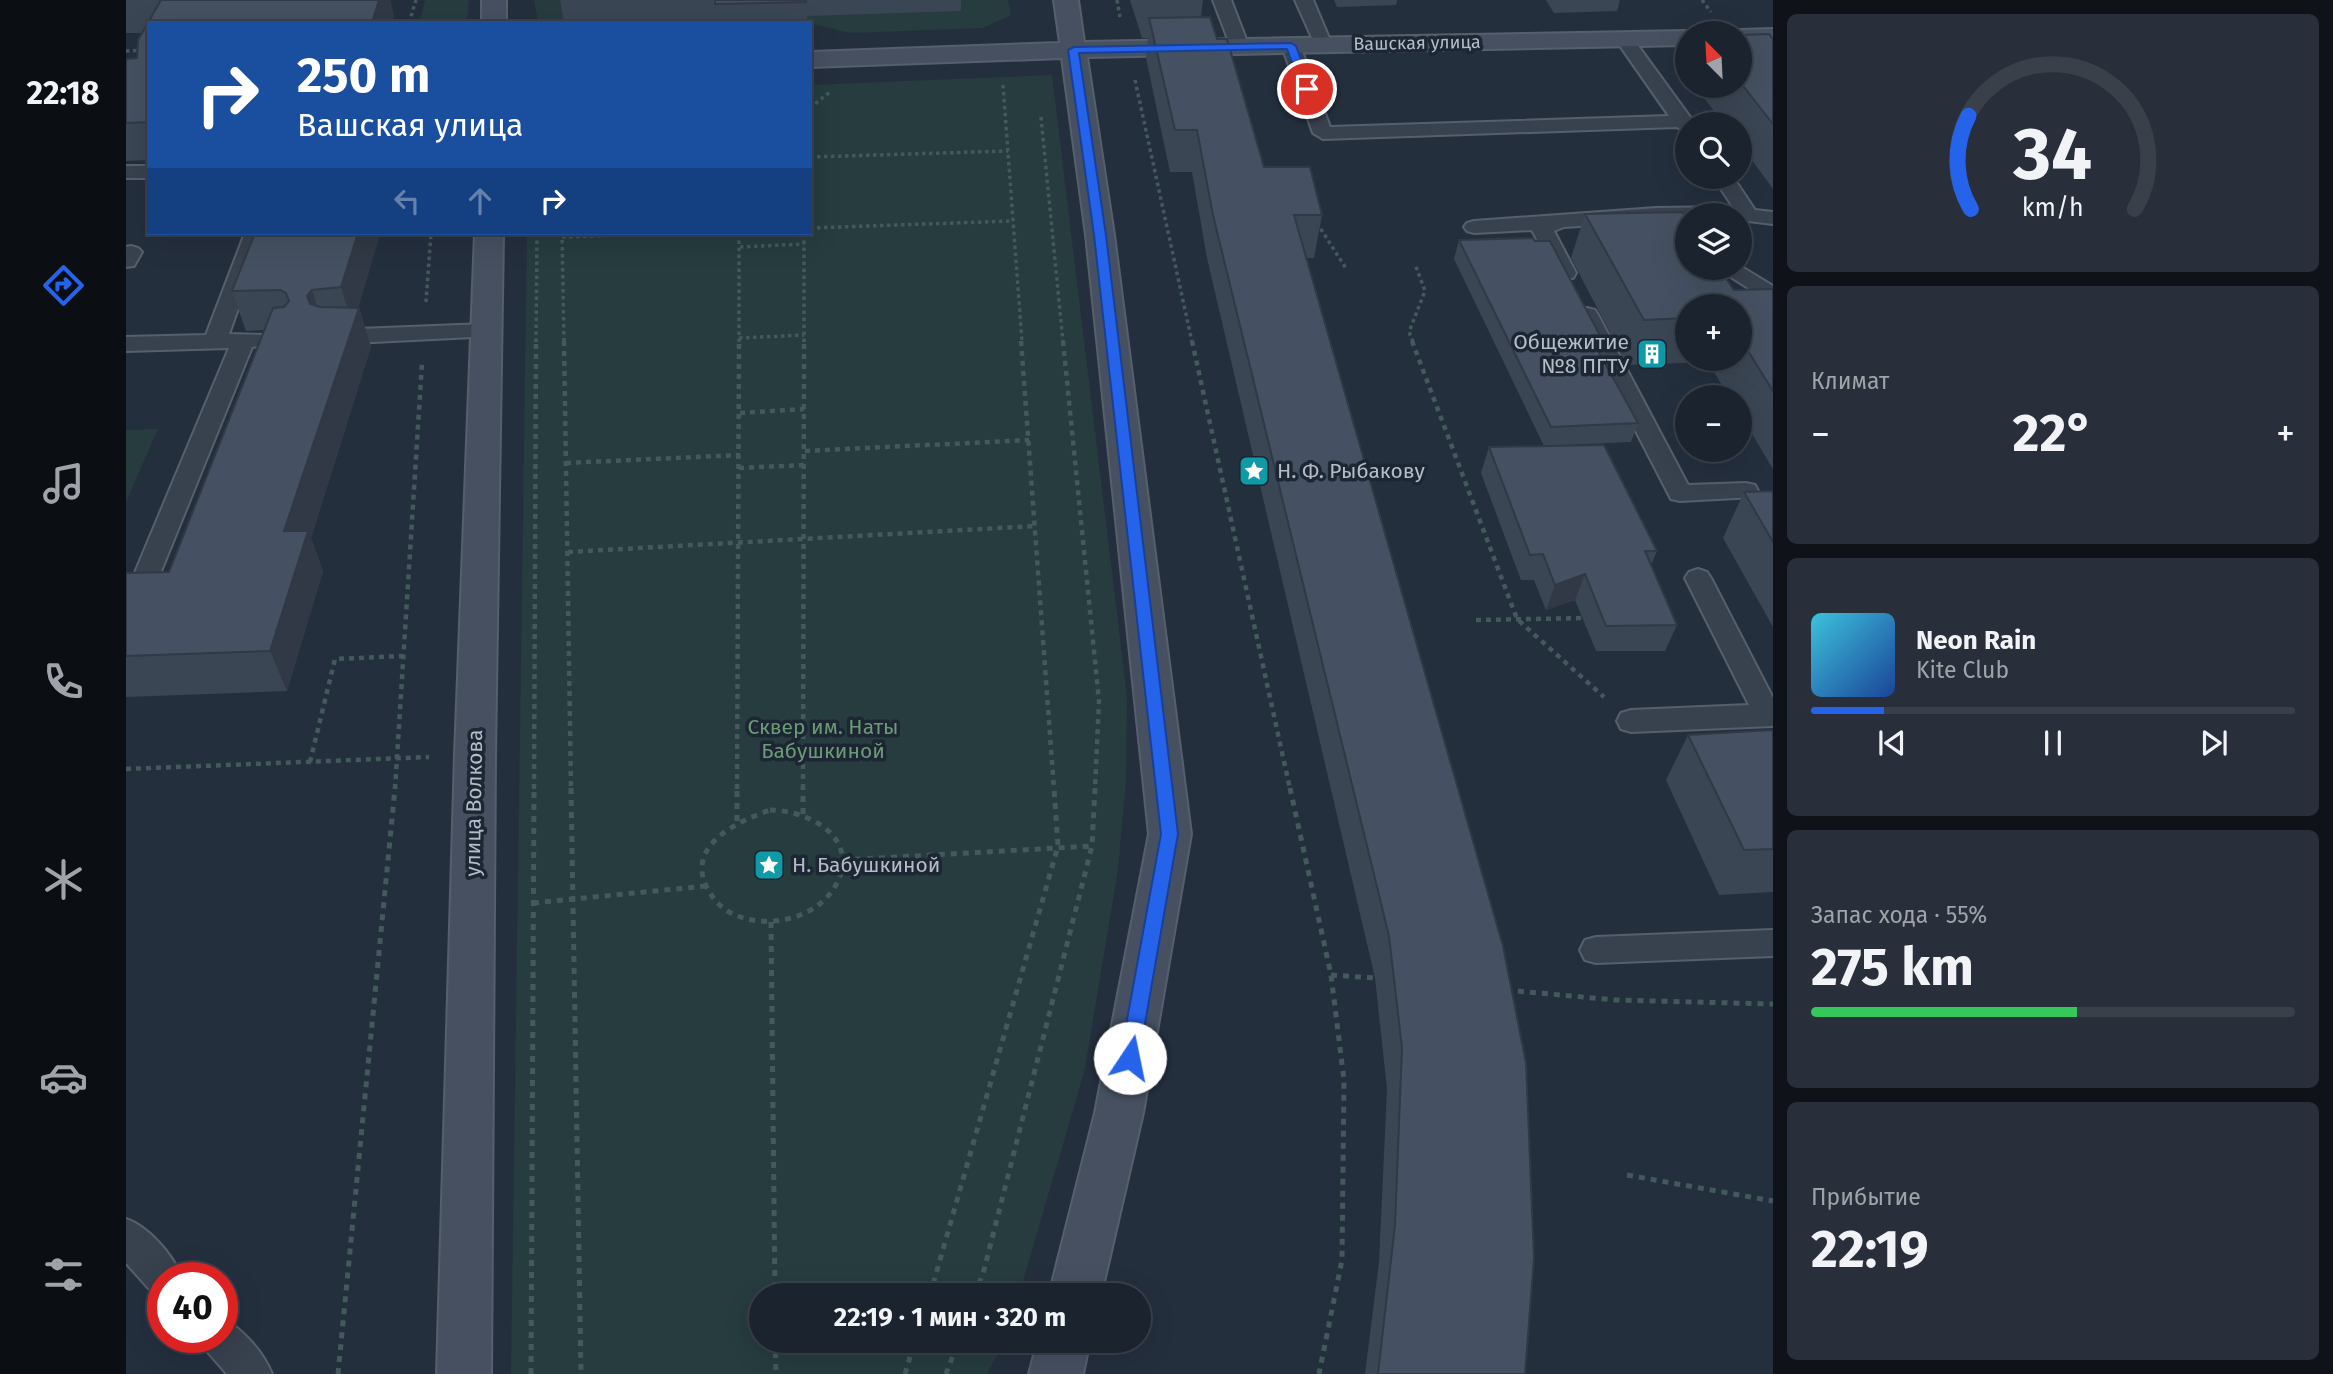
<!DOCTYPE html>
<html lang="ru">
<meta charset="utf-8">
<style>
body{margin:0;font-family:"Fira Sans",sans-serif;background:#282f3a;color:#f1f3f6;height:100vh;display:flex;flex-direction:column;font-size:26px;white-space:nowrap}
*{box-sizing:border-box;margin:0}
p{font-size:23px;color:#a0a4aa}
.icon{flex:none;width:38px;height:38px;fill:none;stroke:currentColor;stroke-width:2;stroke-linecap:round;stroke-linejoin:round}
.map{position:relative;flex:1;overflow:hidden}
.drawer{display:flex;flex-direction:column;gap:14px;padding:14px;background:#0f1319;width:560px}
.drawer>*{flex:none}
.guide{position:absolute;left:21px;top:21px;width:665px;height:214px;border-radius:0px;box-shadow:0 7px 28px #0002,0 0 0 2px #39404a;background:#1a4fa0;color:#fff;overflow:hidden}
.needle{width:46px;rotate:336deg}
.buttons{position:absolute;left:1549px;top:21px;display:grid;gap:14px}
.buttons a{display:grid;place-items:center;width:77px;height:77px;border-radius:50%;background:#1b232e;box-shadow:0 7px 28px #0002,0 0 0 2px #39404a;font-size:35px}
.speed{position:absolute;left:21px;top:1262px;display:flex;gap:14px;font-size:35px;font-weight:700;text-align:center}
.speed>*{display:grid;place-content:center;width:91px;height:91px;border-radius:50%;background:#1b232e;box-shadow:0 7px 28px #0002,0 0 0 2px #39404a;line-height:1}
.speed .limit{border:10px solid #d22;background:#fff;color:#111}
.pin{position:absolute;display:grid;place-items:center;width:60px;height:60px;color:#fff;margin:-30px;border:4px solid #fff;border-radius:50%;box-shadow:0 2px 7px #0007}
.me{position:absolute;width:77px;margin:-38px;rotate:11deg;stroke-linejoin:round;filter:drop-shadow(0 0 5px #0008)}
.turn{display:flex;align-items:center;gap:24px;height:147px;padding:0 35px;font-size:32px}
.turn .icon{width:91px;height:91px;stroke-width:2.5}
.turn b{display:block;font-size:49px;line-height:60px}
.lanes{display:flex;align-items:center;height:66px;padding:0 35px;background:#0003;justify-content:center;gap:35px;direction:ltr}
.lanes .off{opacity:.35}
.big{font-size:52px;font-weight:700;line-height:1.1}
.drawer .tile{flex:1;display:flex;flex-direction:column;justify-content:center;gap:10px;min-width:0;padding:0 24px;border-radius:10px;background:#282f3a}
.drawer .dial{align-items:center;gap:0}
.dial svg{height:182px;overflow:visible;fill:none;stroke:#39404a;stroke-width:7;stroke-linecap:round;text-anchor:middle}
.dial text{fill:#f1f3f6;stroke:none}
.song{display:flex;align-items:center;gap:21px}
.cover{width:84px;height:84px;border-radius:10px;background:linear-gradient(135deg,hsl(190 70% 55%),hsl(220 70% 35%))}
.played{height:7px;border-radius:4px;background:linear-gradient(90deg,#2563eb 15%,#39404a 15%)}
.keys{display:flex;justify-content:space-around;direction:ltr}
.heat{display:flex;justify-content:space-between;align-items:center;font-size:38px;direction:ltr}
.charge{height:10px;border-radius:5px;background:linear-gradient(90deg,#34c759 55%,#39404a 0)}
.trip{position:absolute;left:623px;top:1283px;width:402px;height:70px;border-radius:35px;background:#1b232e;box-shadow:0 7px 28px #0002,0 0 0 2px #39404a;font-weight:700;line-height:70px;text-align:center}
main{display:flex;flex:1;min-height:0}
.menu{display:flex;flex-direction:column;width:126px;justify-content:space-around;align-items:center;background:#0b0e12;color:#a0a4aa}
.menu .icon{width:49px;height:49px}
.menu .current{color:#2563eb}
.menu b{font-size:32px;color:#f1f3f6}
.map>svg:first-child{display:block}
.green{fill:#263c3f}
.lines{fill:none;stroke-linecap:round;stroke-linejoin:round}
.lane-casing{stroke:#565f6c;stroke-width:4}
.secondary-casing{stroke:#565f6c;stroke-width:4}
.path-far2{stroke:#44595c;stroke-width:3.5;stroke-dasharray:3.5 3.5;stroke-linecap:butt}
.path-far1{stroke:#44595c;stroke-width:4.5;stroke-dasharray:5 5;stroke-linecap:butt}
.path{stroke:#44595c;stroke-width:5;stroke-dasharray:6 6;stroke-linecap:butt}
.lane{fill:#38414e;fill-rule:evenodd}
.secondary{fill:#465061;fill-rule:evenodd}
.wall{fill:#3b4654;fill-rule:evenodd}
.shaded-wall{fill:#303945}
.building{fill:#455162;stroke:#303945;stroke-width:2}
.route{fill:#2563eb;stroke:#184099;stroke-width:2}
.labels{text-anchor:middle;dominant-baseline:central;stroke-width:7;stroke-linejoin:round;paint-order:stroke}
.far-street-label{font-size:18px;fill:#b4bcc9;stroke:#1d2633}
.poi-label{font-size:21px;fill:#b4bcc9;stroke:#1d2633;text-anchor:start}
.park-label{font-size:21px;fill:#6b9a76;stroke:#1d2633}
.street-label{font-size:21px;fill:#b4bcc9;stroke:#1d2633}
</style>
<main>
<nav class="menu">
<b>22:18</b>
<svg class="icon current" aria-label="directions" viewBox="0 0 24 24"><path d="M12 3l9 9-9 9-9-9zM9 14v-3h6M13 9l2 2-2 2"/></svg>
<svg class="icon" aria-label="music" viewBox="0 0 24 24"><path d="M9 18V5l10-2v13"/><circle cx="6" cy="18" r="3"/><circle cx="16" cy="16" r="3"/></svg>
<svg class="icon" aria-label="phone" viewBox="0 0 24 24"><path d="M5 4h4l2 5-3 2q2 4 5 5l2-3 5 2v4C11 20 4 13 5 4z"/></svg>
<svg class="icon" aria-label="climate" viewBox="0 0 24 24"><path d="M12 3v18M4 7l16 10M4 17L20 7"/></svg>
<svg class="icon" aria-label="car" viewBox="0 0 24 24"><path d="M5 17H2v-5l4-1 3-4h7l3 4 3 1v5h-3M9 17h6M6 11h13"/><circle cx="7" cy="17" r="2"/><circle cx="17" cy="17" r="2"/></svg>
<svg class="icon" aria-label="filters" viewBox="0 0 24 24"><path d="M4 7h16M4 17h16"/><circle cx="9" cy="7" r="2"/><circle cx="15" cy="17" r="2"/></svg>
</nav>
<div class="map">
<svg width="1647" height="1374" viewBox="0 0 1647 1374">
<rect width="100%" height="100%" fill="#242f3e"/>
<path class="green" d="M 299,0 L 343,0 L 341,23 L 293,23 Z
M 408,0 L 443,0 L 439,23 L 412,23 Z
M 833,0 L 882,0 L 885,15 L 857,28 L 725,33 L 681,23 L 681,16 Z
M 926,75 L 1001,697 L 1000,780 L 992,869 L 959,1069 L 893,1295 L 635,1295 L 635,1340 L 879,1341 L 861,1374 L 385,1374 L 401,233 L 684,233 L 684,85 Z
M 32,429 L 0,502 L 0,430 Z"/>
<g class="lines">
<g class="lane-casing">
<path id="lane" d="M 1087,0 L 1105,0 L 1123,47 L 1120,51 L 1108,51 L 1105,47 Z
M 1169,0 L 1187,0 L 1206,45 L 1203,49 L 1191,49 Z
M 1499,35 L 1505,36 L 1569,124 L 1561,124 L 1561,133 L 1551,127 L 1197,139 L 1187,133 L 1156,46 L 1165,41 L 1174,46 L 1204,127 L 1543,116 L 1490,40 Z
M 0,166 L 23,166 L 23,178 L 0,178 Z
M 1587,177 L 1607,177 L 1629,210 L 1647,212 L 1647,224 L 1614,220 L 1614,215 L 1561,215 L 1561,219 L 1438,227 L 1428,231 L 1450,273 L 1447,278 L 1431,278 L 1428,273 L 1406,230 L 1348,233 L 1341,231 L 1338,227 L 1341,223 L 1348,221 L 1530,208 L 1607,207 Z
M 119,233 L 139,233 L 103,334 L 142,335 L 145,340 L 142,345 L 126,347 L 27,591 L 23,597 L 0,600 L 0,582 L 5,582 L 103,348 L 0,351 L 0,337 L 80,335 Z
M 5,246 L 12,248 L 16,252 L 8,266 L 0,267 L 0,247 Z
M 1614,266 L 1647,286 L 1647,305 L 1639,303 L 1636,297 L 1591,268 Z
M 1461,308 L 1469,310 L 1472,315 L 1562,485 L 1620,483 L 1629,485 L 1632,491 L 1629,497 L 1554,501 L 1545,499 L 1450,315 L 1453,310 Z
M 359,324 L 367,326 L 370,331 L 367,336 L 207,344 L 199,342 L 196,337 L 199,332 L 207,330 Z
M 1572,569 L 1581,572 L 1585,578 L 1647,698 L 1647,726 L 1505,732 L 1495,729 L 1491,721 L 1495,713 L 1505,710 L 1623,705 L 1559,578 L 1563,572 Z
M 1647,930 L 1647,956 L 1470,963 L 1459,960 L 1454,950 L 1459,940 L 1470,937 Z
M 0,1219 C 23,1227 47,1255 56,1278 L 37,1278 L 37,1296 L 25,1291 L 0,1263 Z
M 96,1319 C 117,1328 138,1354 146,1374 L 101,1374 L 80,1350 L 74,1337 L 96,1337 Z"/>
</g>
<g class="secondary-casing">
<path id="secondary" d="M 356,0 L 380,0 L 380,23 L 356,23 Z
M 928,0 L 952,0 L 958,42 L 1561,31 L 1570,33 L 1561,33 L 1561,45 L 961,57 L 988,235 L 1065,834 L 1017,1113 L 975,1295 L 923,1295 L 969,1113 L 1023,834 L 960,235 L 936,58 L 684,67 L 684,52 L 934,43 Z
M 1647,29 L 1647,43 L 1614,44 L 1614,33 L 1604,33 L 1614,30 Z
M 349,233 L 377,233 L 369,755 L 365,1374 L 311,1374 L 329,755 Z
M 912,1340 L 964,1340 L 957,1374 L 903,1374 Z"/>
</g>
<path class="path-far2" d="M 991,0 L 994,17
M 1576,0 L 1585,12
M 283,23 L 290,0
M 0,51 L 23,50
M 1009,80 L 1066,342
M 877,85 L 896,342
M 684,108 L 705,91
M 915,117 L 937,342
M 684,157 L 882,151
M 1191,223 L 1221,270
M 684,228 L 886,221
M 436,233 L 438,342
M 436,237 L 549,233
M 614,247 L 678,244
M 300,302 L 305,233
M 613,338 L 678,335
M 410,342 L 411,233
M 613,342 L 613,233
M 678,342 L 678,233
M 1287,342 L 1283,332 L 1299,291 L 1289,264"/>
<path class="path-far1" d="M 438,341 L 445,789
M 895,341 L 928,789
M 937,341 L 973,701 L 969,789
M 1066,341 L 1164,789
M 1286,341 L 1391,619 L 1478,697
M 614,413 L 678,409
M 679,451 L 903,440
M 440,463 L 614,455
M 613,468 L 678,465
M 442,552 L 909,526
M 1350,620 L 1461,618
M 184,762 L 209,659 L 277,656
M 0,769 L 303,757
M 269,789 L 296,363
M 408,789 L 410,341
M 611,789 L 613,341
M 677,789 L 678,341"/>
<path class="path" d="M 445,788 L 455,1374
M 1164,788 L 1205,975 L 1218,1080 L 1216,1260 L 1193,1374
M 644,810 C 678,810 729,833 714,876 C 699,918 642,932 605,913 C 593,907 586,897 580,886 C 561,843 614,821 644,810 Z
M 677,814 L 677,788
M 611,821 L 611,788
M 717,860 L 966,846
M 407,903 L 580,886
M 645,922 L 649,1295
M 1205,975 L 1249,978
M 1380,990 L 1489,1000 L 1647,1004
M 1501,1175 L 1647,1201
M 804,1295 L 932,846 L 928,788
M 849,1295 L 858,1270 L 966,846 L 969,788
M 649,1340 L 650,1374
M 212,1374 L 269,788
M 405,1374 L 408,788
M 779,1374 L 789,1340
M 820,1374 L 833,1340"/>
<use href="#lane" class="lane"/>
<use href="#secondary" class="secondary"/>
</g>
<path class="wall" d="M 0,0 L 264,0 L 268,17 L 23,23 L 23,160 L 0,161 L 0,61 L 11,58 L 16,33 L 0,33 Z
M 434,0 L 835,0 L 835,11 L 681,16 L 681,23 L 591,23 L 590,19 L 484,23 L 438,23 Z
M 1004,0 L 1077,0 L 1075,17 L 1091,39 L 1138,167 L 1196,215 L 1188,258 L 1180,258 L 1399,1374 L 1239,1374 L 1253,1262 L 1261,1089 L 1249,978 L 1081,258 L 1066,172 L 1044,172 L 1020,58 L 1022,38 L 1016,38 Z
M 1208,0 L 1271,0 L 1270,5 L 1211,7 Z
M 1420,0 L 1494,0 L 1491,11 L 1428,13 Z
M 1614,35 L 1647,39 L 1647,189 L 1614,144 L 1614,124 L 1598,124 L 1569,86 L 1614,86 Z
M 1459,214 L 1608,290 L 1647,289 L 1647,469 L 1614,414 L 1614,397 L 1603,397 L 1582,362 L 1501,365 L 1445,258 ZM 1561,306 L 1614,306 L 1614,359 L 1561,359 Z
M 129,233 L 254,233 L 232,308 L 233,308 L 245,347 L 185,538 L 197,571 L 161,691 L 0,697 L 0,573 L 43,572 L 138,330 L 120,331 L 106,291 Z
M 1333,240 L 1480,347 L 1476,358 L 1512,423 L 1505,442 L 1418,446 L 1328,259 Z
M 1363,447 L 1531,551 L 1525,565 L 1551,625 L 1539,651 L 1470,651 L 1449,600 L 1420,610 L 1408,580 L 1395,580 L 1355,473 Z
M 1647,491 L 1647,627 L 1597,538 L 1618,492 Z
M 1647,730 L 1647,892 L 1593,895 L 1540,780 L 1562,735 Z"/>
<path class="shaded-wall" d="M 253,0 L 264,0 L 268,17 L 266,23 L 246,23 Z
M 232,233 L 254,233 L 227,327 L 215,287 Z
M 186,290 L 198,329 L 194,336 L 181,296 Z
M 233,308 L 245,347 L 185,538 L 197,571 L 161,691 L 144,651 L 158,531 Z
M 1459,574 L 1449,600 L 1420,610 L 1429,585 Z"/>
<path class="building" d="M 35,0 L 253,0 L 246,23 L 23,23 L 23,122 L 0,123 L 0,61 L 1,59 L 11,58 L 12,40 Z
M 589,0 L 680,0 L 680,2 L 589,4 Z
M 1084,17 L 1091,39 L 1101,39 L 1138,167 L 1184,167 L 1196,215 L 1168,215 L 1377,946 L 1400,1063 L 1408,1258 L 1399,1374 L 1252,1374 L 1269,1225 L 1276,1048 L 1263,936 L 1087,215 L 1071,130 L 1049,130 L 1023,18 Z
M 1643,34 L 1647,39 L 1647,124 L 1614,82 L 1614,35 Z
M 1556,212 L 1561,219 L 1561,268 L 1593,268 L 1608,290 L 1647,289 L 1647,391 L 1614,338 L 1614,306 L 1561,306 L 1561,318 L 1518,320 L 1459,214 Z
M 129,233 L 232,233 L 215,287 L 186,290 L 181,296 L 184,304 L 194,307 L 233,308 L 158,531 L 182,531 L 144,651 L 0,656 L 0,573 L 43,572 L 147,308 L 158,307 L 163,301 L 160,293 L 154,290 L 106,291 Z
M 1407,238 L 1409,241 L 1424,241 L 1480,347 L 1470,347 L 1512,423 L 1425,427 L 1333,240 Z
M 1478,445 L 1531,551 L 1519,551 L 1551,625 L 1480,626 L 1459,574 L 1429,585 L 1417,554 L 1404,555 L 1363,447 Z
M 1647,491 L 1647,542 L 1618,492 Z
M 1647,730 L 1647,849 L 1618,850 L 1562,735 Z"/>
<path class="route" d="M 1165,43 L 1170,46 L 1186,89 L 1185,92 L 1176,89 L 1161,49 L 953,53 L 980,235 L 1052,834 L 1013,1058 L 1010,1064 L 1004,1067 L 997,1064 L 994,1058 L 1035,834 L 968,235 L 942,50 L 948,47 Z"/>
<defs>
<g id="building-square" transform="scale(1.575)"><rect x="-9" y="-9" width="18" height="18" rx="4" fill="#0f9aa8" stroke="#1d2633"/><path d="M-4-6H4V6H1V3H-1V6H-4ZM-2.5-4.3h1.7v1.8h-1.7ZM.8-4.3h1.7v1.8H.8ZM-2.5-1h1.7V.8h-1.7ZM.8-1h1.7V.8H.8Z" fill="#fff"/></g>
<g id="sight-square" transform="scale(1.575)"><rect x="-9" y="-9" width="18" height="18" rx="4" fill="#0f9aa8" stroke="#1d2633"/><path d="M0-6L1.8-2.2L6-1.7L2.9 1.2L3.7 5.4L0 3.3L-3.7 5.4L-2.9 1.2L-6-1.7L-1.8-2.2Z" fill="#fff"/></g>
</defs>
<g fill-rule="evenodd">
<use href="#building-square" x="1526" y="354"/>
<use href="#sight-square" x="1128" y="471"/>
<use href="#sight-square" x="643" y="865"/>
</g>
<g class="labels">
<g class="far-street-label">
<text transform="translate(1291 43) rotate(-1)">Вашская улица</text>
</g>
<g class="poi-label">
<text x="1503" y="342" text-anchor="end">Общежитие<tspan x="1503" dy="24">№8 ПГТУ</tspan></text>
<text x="1151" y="471">Н. Ф. Рыбакову</text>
<text x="666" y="865">Н. Бабушкиной</text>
</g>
<g class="park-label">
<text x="697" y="727">Сквер им. Наты<tspan x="697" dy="24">Бабушкиной</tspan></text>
</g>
<g class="street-label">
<text transform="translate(348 803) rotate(-89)">улица Волкова</text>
</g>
</g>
</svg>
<div class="buttons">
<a><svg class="needle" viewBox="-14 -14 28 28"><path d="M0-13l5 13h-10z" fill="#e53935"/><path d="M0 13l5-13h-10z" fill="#a0a4aa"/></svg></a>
<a><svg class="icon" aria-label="search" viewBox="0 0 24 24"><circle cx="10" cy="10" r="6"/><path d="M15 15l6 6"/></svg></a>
<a><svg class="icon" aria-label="layers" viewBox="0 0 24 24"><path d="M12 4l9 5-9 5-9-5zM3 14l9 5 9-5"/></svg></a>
<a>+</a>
<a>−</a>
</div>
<div class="speed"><div class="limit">40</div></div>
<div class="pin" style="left:1181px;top:89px;background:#d93025"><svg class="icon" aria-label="arrive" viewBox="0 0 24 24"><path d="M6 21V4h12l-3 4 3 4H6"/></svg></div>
<svg class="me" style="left:1004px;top:1058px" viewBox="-20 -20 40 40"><circle r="19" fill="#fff"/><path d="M0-13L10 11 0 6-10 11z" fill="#2563eb"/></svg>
<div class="trip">22:19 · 1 мин · 320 m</div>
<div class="guide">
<div class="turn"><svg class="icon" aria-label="right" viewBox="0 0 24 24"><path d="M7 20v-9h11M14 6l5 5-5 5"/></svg><div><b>250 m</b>Вашская улица</div></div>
<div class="lanes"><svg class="icon off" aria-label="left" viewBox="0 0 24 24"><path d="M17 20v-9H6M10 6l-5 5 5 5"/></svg><svg class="icon off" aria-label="ahead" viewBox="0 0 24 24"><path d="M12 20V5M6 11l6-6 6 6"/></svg><svg class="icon" aria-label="right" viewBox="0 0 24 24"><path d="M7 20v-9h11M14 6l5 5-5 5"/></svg></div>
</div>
</div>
<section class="drawer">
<div class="tile dial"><svg viewBox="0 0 100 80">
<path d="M14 69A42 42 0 1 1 86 69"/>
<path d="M14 69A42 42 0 0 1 13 28" stroke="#2563eb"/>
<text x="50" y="56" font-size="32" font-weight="700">34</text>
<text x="50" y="72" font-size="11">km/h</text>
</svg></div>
<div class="tile"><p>Климат</p>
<div class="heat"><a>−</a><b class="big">22°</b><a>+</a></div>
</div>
<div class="tile">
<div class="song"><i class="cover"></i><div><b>Neon Rain</b><p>Kite Club</p></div></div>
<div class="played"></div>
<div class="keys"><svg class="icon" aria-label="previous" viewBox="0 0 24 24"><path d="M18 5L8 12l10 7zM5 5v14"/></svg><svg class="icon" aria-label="pause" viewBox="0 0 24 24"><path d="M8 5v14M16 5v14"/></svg><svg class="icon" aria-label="next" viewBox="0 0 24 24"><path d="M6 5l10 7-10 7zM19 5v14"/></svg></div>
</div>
<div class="tile"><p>Запас хода · 55%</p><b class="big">275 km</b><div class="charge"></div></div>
<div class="tile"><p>Прибытие</p><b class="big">22:19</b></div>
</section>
</main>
